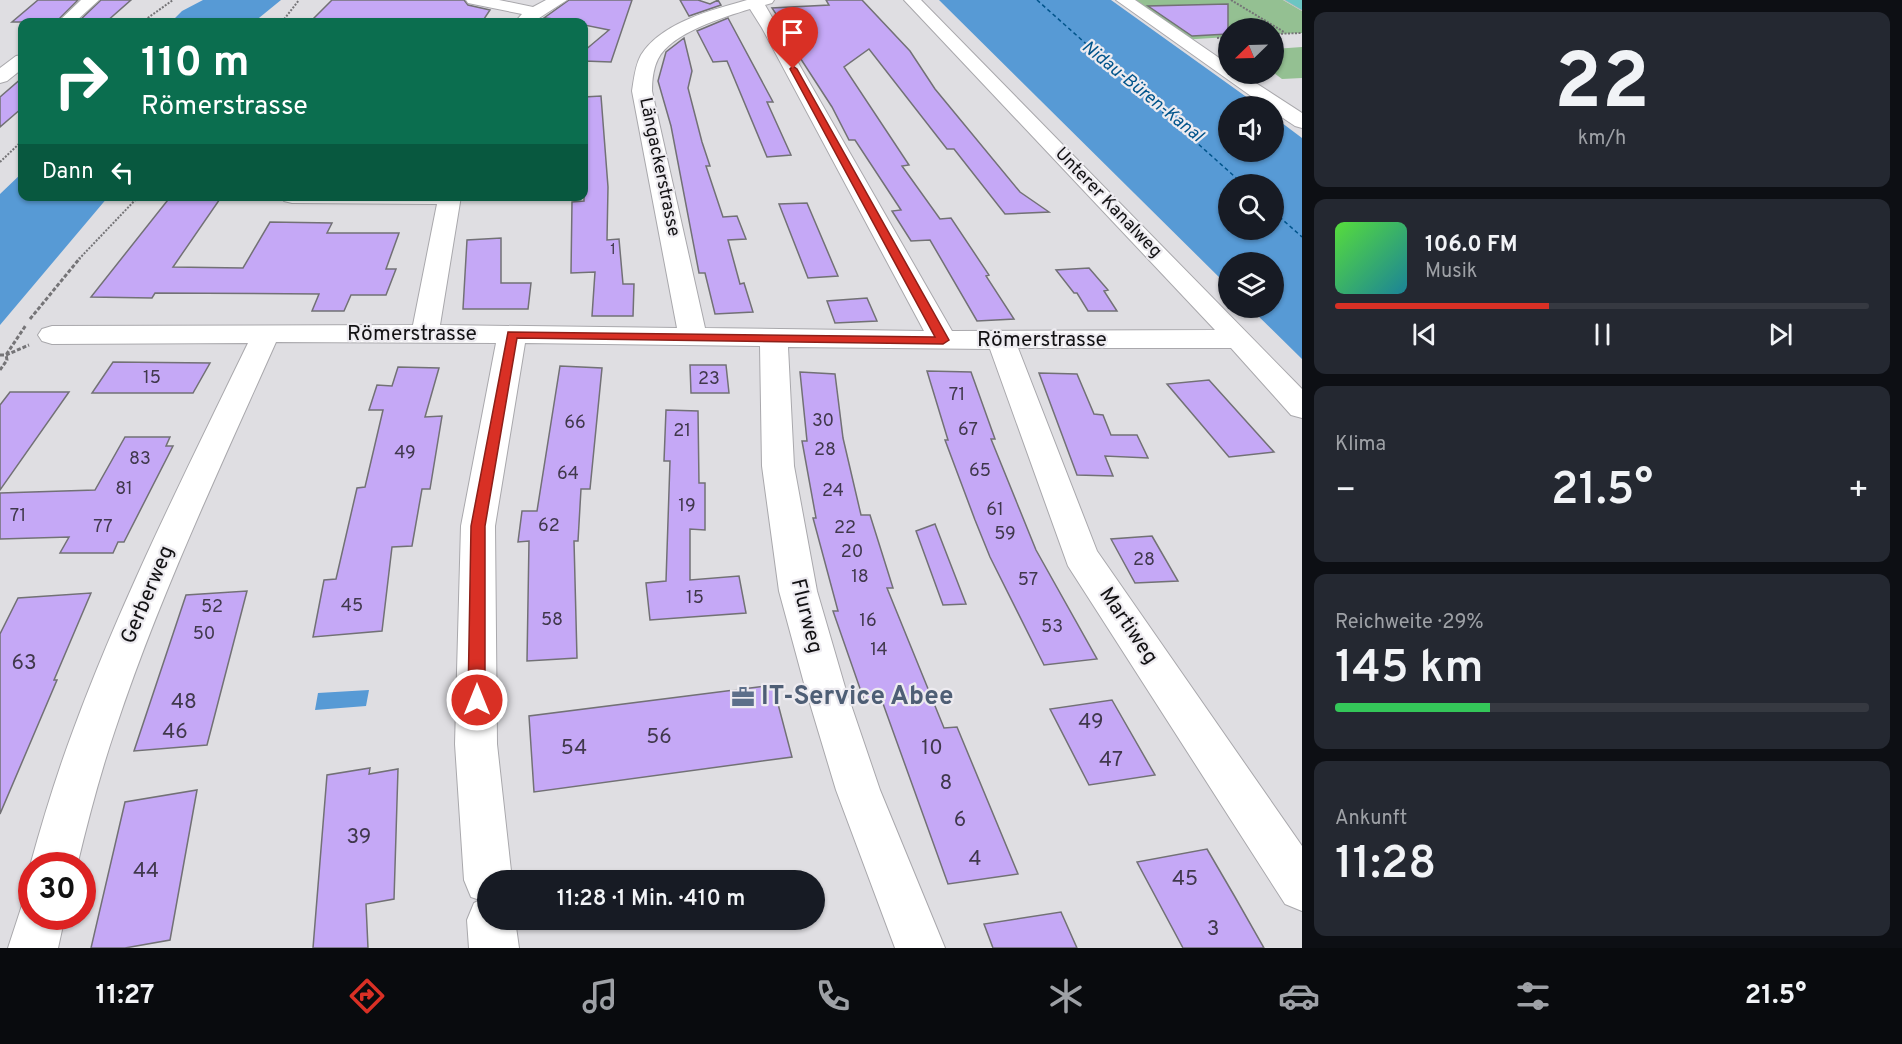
<!DOCTYPE html>
<html lang="de">
<meta charset="utf-8">
<style>
body{margin:0;font-family:Overpass,sans-serif;background:#242831;color:#f1f3f6;height:100vh;display:flex;flex-direction:column;font-size:22px;white-space:nowrap}
*{box-sizing:border-box;margin:0}
p{font-size:20px;color:#9ea1a6}
.icon{flex:none;width:33px;height:33px;fill:none;stroke:currentColor;stroke-width:2;stroke-linecap:round;stroke-linejoin:round}
.map{position:relative;flex:1;overflow:hidden}
.side{display:flex;flex-direction:column;gap:12px;padding:12px;background:#0d0f14;width:600px}
.side>*{flex:none}
.top-card{position:absolute;left:18px;top:18px;width:570px;height:183px;border-radius:12px;box-shadow:0 2px 4px #0004;background:#0b6e4f;color:#fff;overflow:hidden}
.needle{width:39px;rotate:247deg}
.controls{position:absolute;left:1218px;top:18px;display:grid;gap:12px}
.controls a{display:grid;place-items:center;width:66px;height:66px;border-radius:50%;background:#171b24;box-shadow:0 2px 4px #0004;font-size:30px}
.speed{position:absolute;left:18px;top:852px;display:flex;gap:12px;font-size:30px;font-weight:700;text-align:center}
.speed>*{display:grid;place-content:center;width:78px;height:78px;border-radius:50%;background:#171b24;box-shadow:0 2px 4px #0004;line-height:1}
.speed .limit{border:9px solid #d22;background:#fff;color:#111}
.pin{position:absolute;display:grid;place-items:center;width:51px;height:51px;color:#fff;margin:-62px -26px;border-radius:50% 50% 50% 0;rotate:-45deg;box-shadow:0 0 6px #0007}
.pin .icon{rotate:45deg}
.me{position:absolute;width:66px;margin:-33px;rotate:0deg;stroke-linejoin:round;filter:drop-shadow(0 0 4px #0008)}
.turn{display:flex;align-items:center;gap:21px;height:126px;padding:0 24px;font-size:27px}
.turn .icon{width:78px;height:78px;stroke-width:2.5}
.turn b{display:block;font-size:42px;line-height:51px}
.then{display:flex;align-items:center;height:57px;padding:0 24px;background:#0003;gap:12px;font-size:22px}
.big{font-size:45px;font-weight:600;line-height:1.1}
.side .widget{flex:1;display:flex;flex-direction:column;justify-content:center;gap:9px;min-width:0;padding:0 21px;border-radius:12px;background:#242831}
.side .dial{align-items:center;gap:0}
.dial b{font-size:78px;line-height:1}
.song{display:flex;align-items:center;gap:18px}
.cover{width:72px;height:72px;border-radius:9px;background:linear-gradient(135deg,hsl(110 70% 55%),hsl(190 70% 35%))}
.played{height:6px;border-radius:3px;background:linear-gradient(90deg,#d93025 40%,#363941 40%)}
.keys{display:flex;justify-content:space-around;direction:ltr}
.heat{display:flex;justify-content:space-between;align-items:center;font-size:33px;direction:ltr}
.charge{height:9px;border-radius:4px;background:linear-gradient(90deg,#34c759 29%,#363941 0)}
.trip{position:absolute;left:477px;top:870px;width:348px;height:60px;border-radius:30px;background:#171b24;box-shadow:0 2px 4px #0004;font-weight:600;line-height:60px;text-align:center}
.menu{display:flex;height:96px;justify-content:space-around;align-items:center;background:#090b0e;color:#9ea1a6}
.menu .icon{width:42px;height:42px}
.menu .current{color:#d93025}
.menu b{font-size:27px;color:#f1f3f6}
main{display:flex;flex:1;min-height:0}
.map>svg:first-child{display:block}
.green{fill:#94c092}
.water{fill:#579ad5;fill-rule:evenodd}
.lines{fill:none;stroke-linecap:round;stroke-linejoin:round}
.ferry{stroke:#01548b;stroke-width:1.5;stroke-dasharray:4 3;stroke-linecap:butt}
.building{fill:#c5a8f6;stroke:#727175;stroke-width:1.5}
.minor-casing{stroke:#a9a8ac;stroke-width:2}
.major-casing{stroke:#bdbdbd;stroke-width:2}
.path-far1{stroke:#757477;stroke-width:2;stroke-dasharray:2 1.5;stroke-linecap:butt}
.path{stroke:#757477;stroke-width:3;stroke-dasharray:4 2;stroke-linecap:butt}
.minor{fill:#fff;fill-rule:evenodd}
.major{fill:#6cc5c2;fill-rule:evenodd}
.route{fill:#d93025;stroke:#8d1f18;stroke-width:1.5}
.labels{text-anchor:middle;dominant-baseline:central;stroke-width:4.5;stroke-linejoin:round;paint-order:stroke}
.far-number-label{font-size:15px;fill:#40384c}
.far-water-label{font-size:18px;font-style:italic;fill:#01548b;stroke:#edebf0}
.far-street-label{font-size:18px;fill:#131214;stroke:#edebf0}
.number-label{font-size:18px;fill:#40384c}
.street-label{font-size:21px;fill:#131214;stroke:#edebf0}
.near-number-label{font-size:21px;fill:#40384c}
.near-service-label{font-size:26px;font-weight:bold;fill:#4e5e75;stroke:#edebf0;text-anchor:start}
</style>
<main>
<div class="map">
<svg width="1302" height="948" viewBox="0 0 1302 948">
<rect width="100%" height="100%" fill="#dfdee2"/>
<path class="green" d="M 1125,0 L 1283,0 L 1302,11 L 1302,33 L 1274,34 L 1274,28 L 1228,28 L 1228,37 L 1180,40 Z
M 1302,47 L 1302,78 L 1282,79 L 1274,73 L 1274,49 Z"/>
<path class="water" d="M 203,0 L 281,0 L 254,22 L 171,22 L 182,11 Z
M 939,0 L 1111,0 L 1259,106 L 1228,106 L 1228,152 L 1274,152 L 1274,117 L 1302,138 L 1302,359 L 1250,308 L 1274,308 L 1274,262 L 1228,262 L 1228,286 ZM 1228,184 L 1274,184 L 1274,230 L 1228,230 Z
M 22,173 L 22,196 L 108,197 L 0,325 L 0,194 Z
M 369,690 L 366,706 L 315,710 L 318,693 Z"/>
<g class="lines">
<path class="ferry" d="M 1037,0 L 1243,184
M 1274,212 L 1302,237"/>
</g>
<path class="building" d="M 38,0 L 78,0 L 56,22 L 12,22 Z
M 101,0 L 131,0 L 106,22 L 78,22 Z
M 332,0 L 464,0 L 468,5 L 490,10 L 482,22 L 310,22 Z
M 569,0 L 632,0 L 611,62 L 584,61 L 584,51 L 609,30 L 584,25 L 584,22 L 544,18 Z
M 680,0 L 698,0 L 710,4 L 718,0 L 721,5 L 689,16 Z
M 826,0 L 862,0 L 910,51 L 935,89 L 1020,192 L 1049,212 L 1005,214 L 954,149 L 947,149 L 869,49 L 844,67 L 909,165 L 902,166 L 940,219 L 951,218 L 989,275 L 986,276 L 1014,319 L 977,321 L 930,240 L 911,241 L 892,211 L 901,210 L 855,140 L 849,140 L 832,107 L 795,50 L 800,50 L 772,8 L 829,5 Z
M 1228,4 L 1228,34 L 1192,36 L 1148,6 Z
M 728,18 L 773,102 L 767,102 L 791,155 L 767,157 L 727,61 L 713,62 L 697,31 Z
M 684,38 L 692,71 L 688,88 L 702,142 L 710,166 L 706,166 L 723,217 L 737,216 L 746,239 L 728,240 L 740,284 L 744,283 L 753,312 L 715,314 L 705,273 L 699,273 L 671,126 L 658,81 L 666,52 Z
M 22,78 L 22,108 L 0,127 L 0,97 Z
M 601,96 L 608,187 L 607,240 L 619,239 L 623,284 L 634,284 L 633,316 L 592,316 L 595,272 L 571,273 L 572,202 L 584,201 L 584,97 Z
M 171,196 L 222,196 L 173,267 L 243,268 L 270,222 L 332,223 L 327,233 L 399,233 L 386,269 L 396,269 L 386,295 L 351,295 L 344,311 L 312,311 L 319,294 L 155,293 L 152,298 L 91,297 Z
M 807,203 L 838,276 L 808,278 L 779,204 Z
M 501,238 L 501,283 L 531,283 L 528,309 L 463,309 L 467,240 Z
M 1089,268 L 1108,290 L 1104,291 L 1117,311 L 1088,311 L 1077,293 L 1074,293 L 1056,270 Z
M 867,298 L 877,321 L 835,323 L 827,301 Z
M 113,362 L 210,363 L 193,393 L 92,393 Z
M 690,365 L 726,365 L 729,393 L 691,393 Z
M 560,366 L 602,368 L 590,489 L 581,489 L 578,541 L 574,541 L 577,658 L 527,661 L 529,541 L 518,542 L 522,511 L 537,511 Z
M 398,367 L 439,368 L 425,417 L 442,416 L 430,489 L 422,489 L 412,546 L 392,547 L 382,631 L 313,637 L 324,580 L 336,579 L 357,488 L 365,487 L 383,410 L 369,410 L 377,385 L 392,386 Z
M 927,371 L 971,372 L 995,439 L 991,439 L 1036,550 L 1097,659 L 1044,665 L 990,557 L 975,520 L 945,440 L 948,440 Z
M 800,372 L 835,374 L 843,438 L 861,515 L 870,515 L 893,588 L 887,588 L 944,728 L 957,727 L 1018,874 L 948,884 L 881,698 L 864,700 L 833,611 L 838,611 L 813,518 L 816,518 L 802,441 L 807,441 Z
M 1039,373 L 1077,374 L 1094,414 L 1103,415 L 1111,435 L 1137,435 L 1148,458 L 1105,456 L 1113,476 L 1077,475 Z
M 1209,380 L 1274,452 L 1229,457 L 1167,384 Z
M 10,392 L 69,392 L 0,490 L 0,405 Z
M 666,410 L 698,411 L 699,483 L 705,483 L 705,530 L 690,529 L 690,580 L 739,576 L 746,613 L 650,620 L 646,583 L 666,581 L 670,461 L 664,461 Z
M 125,437 L 170,437 L 166,446 L 173,446 L 124,542 L 118,542 L 113,553 L 60,553 L 69,537 L 0,539 L 0,493 L 95,490 Z
M 935,524 L 966,604 L 943,605 L 916,531 Z
M 1152,536 L 1178,581 L 1135,583 L 1111,539 Z
M 247,591 L 207,745 L 134,751 L 186,595 Z
M 91,593 L 54,680 L 57,680 L 0,814 L 0,634 L 18,598 Z
M 773,685 L 792,757 L 534,792 L 529,716 Z
M 1112,700 L 1155,775 L 1089,785 L 1050,709 Z
M 370,768 L 369,774 L 398,769 L 394,899 L 366,904 L 368,948 L 313,948 L 327,775 Z
M 197,790 L 170,940 L 125,948 L 91,948 L 125,802 Z
M 1207,849 L 1235,897 L 1264,948 L 1183,948 L 1137,862 Z
M 1061,912 L 1077,948 L 993,948 L 984,924 Z"/>
<g class="lines">
<g class="minor-casing">
<path id="minor" d="M 81,0 L 99,0 L 75,22 L 58,22 Z
M 466,0 L 499,0 L 533,7 L 546,0 L 567,0 L 533,22 L 515,22 L 522,14 L 468,3 Z
M 747,0 L 774,0 L 772,3 L 765,5 L 952,331 L 1215,330 L 904,0 L 921,0 L 1302,389 L 1302,418 L 1291,415 L 1231,348 L 1018,348 L 1097,551 L 1302,846 L 1302,911 L 1285,904 L 1068,566 L 990,349 L 788,347 L 794,466 L 817,591 L 845,687 L 880,790 L 945,948 L 895,948 L 836,790 L 805,687 L 779,591 L 762,466 L 760,346 L 525,343 L 495,526 L 497,744 L 512,880 L 488,880 L 488,920 L 515,920 L 519,948 L 469,948 L 467,920 L 474,903 L 480,900 L 471,897 L 464,880 L 455,744 L 461,526 L 496,343 L 276,342 C 219,470 159,597 115,730 C 100,774 88,820 77,866 L 32,866 L 32,871 L 30,866 C 43,819 57,773 74,728 C 123,596 187,469 248,343 L 52,344 L 42,341 L 38,335 L 42,329 L 52,326 L 413,325 L 437,204 L 292,203 L 284,201 L 281,196 L 461,196 L 440,325 L 677,328 L 632,91 C 634,79 635,66 641,55 C 662,22 712,10 747,0 ZM 750,9 L 762,28 L 924,331 L 705,328 L 652,91 C 652,81 653,69 658,59 C 671,33 724,17 750,9 Z
M 1116,0 L 1135,0 L 1228,64 L 1228,74 L 1242,74 L 1302,113 L 1302,128 L 1295,126 L 1274,112 L 1274,106 L 1265,106 Z
M 22,55 L 22,69 L 7,81 L 0,83 L 0,68 L 16,56 Z
M 32,896 L 32,916 L 65,916 L 58,948 L 8,948 L 24,899 Z"/>
</g>
<g class="major-casing">
<path id="major" d="M 1285,0 L 1302,0 L 1302,10 Z"/>
</g>
<path class="path-far1" d="M 1231,0 L 1284,32
M 142,22 L 173,0
M 282,22 L 299,0
M 1274,34 L 1302,33
M 1217,38 L 1228,37
M 0,162 L 22,141
M 79,259 L 139,196"/>
<path class="path" d="M 30,319 L 80,258
M 0,355 L 6,355 L 29,345
M 0,370 L 7,360 L 6,355 L 26,325"/>
<use href="#minor" class="minor"/>
<use href="#major" class="major"/>
</g>
<path class="route" d="M 793,66 L 797,69 L 949,340 L 943,344 L 517,338 L 485,526 L 485,700 L 483,706 L 477,708 L 471,706 L 468,700 L 471,526 L 508,332 L 935,337 L 790,69 Z"/>
<defs>
<g id="office-bare" transform="scale(1.8)"><path d="M-6-3h4V-5.5h4V-3h4V5H-6ZM-1-4.5V-3h2v-1.5ZM-6 0V1H6V0Z" fill="#5c6f8a" stroke="#edebf0" stroke-width="2.5" paint-order="stroke"/></g>
</defs>
<g fill-rule="evenodd">
<use href="#office-bare" x="743" y="697"/>
</g>
<g class="labels">
<g class="far-number-label">
<text x="613" y="250">1</text>
</g>
<g class="far-water-label">
<text transform="translate(1142 92) rotate(39)">Nidau-Büren-Kanal</text>
</g>
<g class="far-street-label">
<text transform="translate(659 167) rotate(78)">Längackerstrasse</text>
<text transform="translate(1108 203) rotate(46)">Unterer Kanalweg</text>
</g>
<g class="number-label">
<text x="152" y="378">15</text>
<text x="709" y="379">23</text>
<text x="957" y="395">71</text>
<text x="823" y="421">30</text>
<text x="575" y="423">66</text>
<text x="968" y="430">67</text>
<text x="682" y="431">21</text>
<text x="825" y="450">28</text>
<text x="405" y="453">49</text>
<text x="140" y="459">83</text>
<text x="980" y="471">65</text>
<text x="568" y="474">64</text>
<text x="124" y="489">81</text>
<text x="833" y="491">24</text>
<text x="687" y="506">19</text>
<text x="995" y="510">61</text>
<text x="18" y="516">71</text>
<text x="549" y="526">62</text>
<text x="103" y="527">77</text>
<text x="845" y="528">22</text>
<text x="1005" y="534">59</text>
<text x="852" y="552">20</text>
<text x="1144" y="560">28</text>
<text x="860" y="577">18</text>
<text x="1028" y="580">57</text>
<text x="695" y="598">15</text>
<text x="352" y="606">45</text>
<text x="212" y="607">52</text>
<text x="552" y="620">58</text>
<text x="868" y="621">16</text>
<text x="1052" y="627">53</text>
<text x="204" y="634">50</text>
<text x="879" y="650">14</text>
</g>
<g class="street-label">
<text x="412" y="334">Römerstrasse</text>
<text x="1042" y="340">Römerstrasse</text>
<text transform="translate(148 595) rotate(-67)">Gerberweg</text>
<text transform="translate(806 616) rotate(76)">Flurweg</text>
<text transform="translate(1128 626) rotate(56)">Martiweg</text>
</g>
<g class="near-number-label">
<text x="24" y="663">63</text>
<text x="184" y="702">48</text>
<text x="1091" y="722">49</text>
<text x="175" y="732">46</text>
<text x="659" y="737">56</text>
<text x="574" y="748">54</text>
<text x="932" y="748">10</text>
<text x="1111" y="760">47</text>
<text x="946" y="783">8</text>
<text x="960" y="820">6</text>
<text x="359" y="837">39</text>
<text x="975" y="859">4</text>
<text x="146" y="871">44</text>
<text x="1185" y="879">45</text>
<text x="1213" y="929">3</text>
</g>
<g class="near-service-label">
<text x="761" y="697">IT-Service Abee</text>
</g>
</g>
</svg>
<div class="controls">
<a><svg class="needle" viewBox="-14 -14 28 28"><path d="M0-13l5 13h-10z" fill="#e53935"/><path d="M0 13l5-13h-10z" fill="#9ea1a6"/></svg></a>
<a><svg class="icon" aria-label="sound" viewBox="0 0 24 24"><path d="M4 9h4l5-4v14l-5-4H4zM17 9q2 3 0 6"/></svg></a>
<a><svg class="icon" aria-label="search" viewBox="0 0 24 24"><circle cx="10" cy="10" r="6"/><path d="M15 15l6 6"/></svg></a>
<a><svg class="icon" aria-label="layers" viewBox="0 0 24 24"><path d="M12 4l9 5-9 5-9-5zM3 14l9 5 9-5"/></svg></a>
</div>
<div class="speed"><div class="limit">30</div></div>
<div class="pin" style="left:793px;top:69px;background:#d93025"><svg class="icon" aria-label="arrive" viewBox="0 0 24 24"><path d="M6 21V4h12l-3 4 3 4H6"/></svg></div>
<svg class="me" style="left:477px;top:700px" viewBox="-20 -20 40 40"><circle r="17" fill="#d93025" stroke="#fff" stroke-width="3"/><path d="M0-11L8 9 0 5-8 9z" fill="#fff"/></svg>
<div class="trip">11:28 · 1 Min. · 410 m</div>
<div class="top-card">
<div class="turn"><svg class="icon" aria-label="right" viewBox="0 0 24 24"><path d="M7 20v-9h11M14 6l5 5-5 5"/></svg><div><b>110 m</b>Römerstrasse</div></div>
<div class="then">Dann<svg class="icon" aria-label="left" viewBox="0 0 24 24"><path d="M17 20v-9H6M10 6l-5 5 5 5"/></svg></div>
</div>
</div>
<section class="side">
<div class="widget dial"><b>22</b><p>km/h</p></div>
<div class="widget">
<div class="song"><i class="cover"></i><div><b>106.0 FM</b><p>Musik</p></div></div>
<div class="played"></div>
<div class="keys"><svg class="icon" aria-label="previous" viewBox="0 0 24 24"><path d="M18 5L8 12l10 7zM5 5v14"/></svg><svg class="icon" aria-label="pause" viewBox="0 0 24 24"><path d="M8 5v14M16 5v14"/></svg><svg class="icon" aria-label="next" viewBox="0 0 24 24"><path d="M6 5l10 7-10 7zM19 5v14"/></svg></div>
</div>
<div class="widget"><p>Klima</p>
<div class="heat"><a>−</a><b class="big">21.5°</b><a>+</a></div>
</div>
<div class="widget"><p>Reichweite · 29%</p><b class="big">145 km</b><div class="charge"></div></div>
<div class="widget"><p>Ankunft</p><b class="big">11:28</b></div>
</section>
</main>
<nav class="menu">
<b>11:27</b>
<svg class="icon current" aria-label="directions" viewBox="0 0 24 24"><path d="M12 3l9 9-9 9-9-9zM9 14v-3h6M13 9l2 2-2 2"/></svg>
<svg class="icon" aria-label="music" viewBox="0 0 24 24"><path d="M9 18V5l10-2v13"/><circle cx="6" cy="18" r="3"/><circle cx="16" cy="16" r="3"/></svg>
<svg class="icon" aria-label="phone" viewBox="0 0 24 24"><path d="M5 4h4l2 5-3 2q2 4 5 5l2-3 5 2v4C11 20 4 13 5 4z"/></svg>
<svg class="icon" aria-label="climate" viewBox="0 0 24 24"><path d="M12 3v18M4 7l16 10M4 17L20 7"/></svg>
<svg class="icon" aria-label="car" viewBox="0 0 24 24"><path d="M5 17H2v-5l4-1 3-4h7l3 4 3 1v5h-3M9 17h6M6 11h13"/><circle cx="7" cy="17" r="2"/><circle cx="17" cy="17" r="2"/></svg>
<svg class="icon" aria-label="filters" viewBox="0 0 24 24"><path d="M4 7h16M4 17h16"/><circle cx="9" cy="7" r="2"/><circle cx="15" cy="17" r="2"/></svg>
<b>21.5°</b>
</nav>
